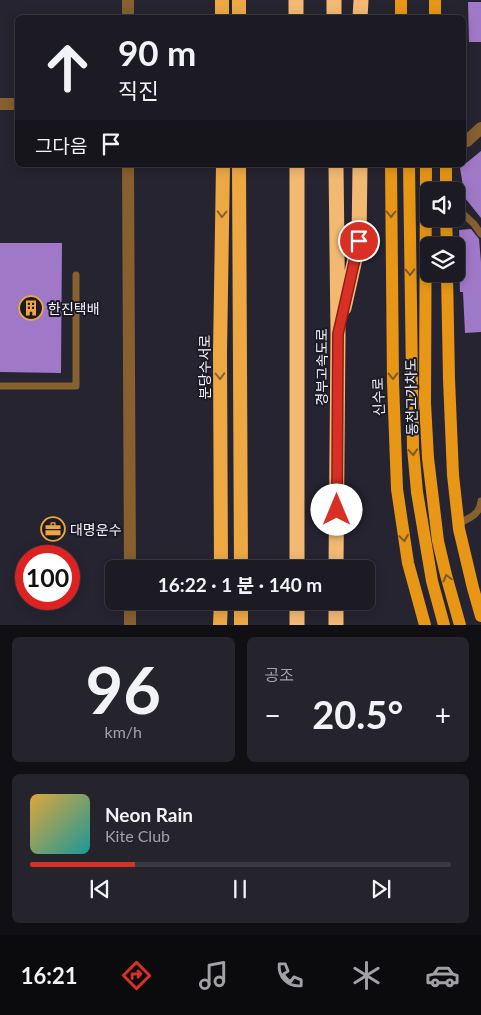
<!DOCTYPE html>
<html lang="ko">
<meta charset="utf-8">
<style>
body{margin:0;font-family:Lato,"Noto Sans KR",sans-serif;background:#25242c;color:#f1f3f6;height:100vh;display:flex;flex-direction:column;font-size:19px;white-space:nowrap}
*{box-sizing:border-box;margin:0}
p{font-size:16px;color:#a0a1a6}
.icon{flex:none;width:28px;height:28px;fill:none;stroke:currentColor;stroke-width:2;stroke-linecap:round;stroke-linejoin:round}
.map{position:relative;height:625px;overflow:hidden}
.details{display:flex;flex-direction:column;gap:12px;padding:12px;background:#0f0f14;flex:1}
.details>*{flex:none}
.banner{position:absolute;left:15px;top:15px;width:451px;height:152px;border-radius:8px;box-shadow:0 2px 12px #0003,0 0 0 1px #3a3941;background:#1c1b24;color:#f1f3f6;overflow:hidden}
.controls{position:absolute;left:420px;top:182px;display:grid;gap:10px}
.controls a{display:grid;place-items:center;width:45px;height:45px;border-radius:8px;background:#1c1b24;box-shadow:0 2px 12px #0003,0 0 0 1px #3a3941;font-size:25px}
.speed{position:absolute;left:15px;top:545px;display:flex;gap:10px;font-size:25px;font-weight:700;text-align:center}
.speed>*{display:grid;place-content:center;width:65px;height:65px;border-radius:50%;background:#1c1b24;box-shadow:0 2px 12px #0003,0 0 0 1px #3a3941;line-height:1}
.speed .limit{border:8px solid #d22;background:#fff;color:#111}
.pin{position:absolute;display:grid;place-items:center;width:42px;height:42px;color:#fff;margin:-21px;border:2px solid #fff;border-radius:50%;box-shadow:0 1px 5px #0007}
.me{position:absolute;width:55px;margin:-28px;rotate:0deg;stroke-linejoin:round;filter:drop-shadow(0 0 4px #0008)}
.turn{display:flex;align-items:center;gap:18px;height:105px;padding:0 20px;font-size:22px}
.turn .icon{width:65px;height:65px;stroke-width:2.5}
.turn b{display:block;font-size:35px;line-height:42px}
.then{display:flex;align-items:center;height:48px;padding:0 20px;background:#0003;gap:10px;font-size:19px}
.big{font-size:38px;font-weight:700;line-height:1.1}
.details .tile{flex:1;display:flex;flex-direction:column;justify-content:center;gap:8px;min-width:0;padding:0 18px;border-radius:8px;background:#25242c}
.details .dial{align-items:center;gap:0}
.dial b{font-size:65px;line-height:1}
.song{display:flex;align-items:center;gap:15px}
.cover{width:60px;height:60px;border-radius:8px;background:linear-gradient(135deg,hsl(40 70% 55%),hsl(180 70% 35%))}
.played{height:5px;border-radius:2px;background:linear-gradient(90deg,#d93025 25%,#3a3941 25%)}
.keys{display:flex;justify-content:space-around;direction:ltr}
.heat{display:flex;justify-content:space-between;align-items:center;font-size:28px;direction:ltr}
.details .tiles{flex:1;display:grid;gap:12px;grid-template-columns:1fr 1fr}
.tile:last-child{grid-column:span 2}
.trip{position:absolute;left:105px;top:560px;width:270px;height:50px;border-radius:8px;background:#1c1b24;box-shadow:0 2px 12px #0003,0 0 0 1px #3a3941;font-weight:700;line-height:50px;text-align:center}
.dock{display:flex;height:80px;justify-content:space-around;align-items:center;background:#0b0b0e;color:#a0a1a6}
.dock .icon{width:35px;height:35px}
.dock .current{color:#d93025}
.dock b{font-size:22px;color:#f1f3f6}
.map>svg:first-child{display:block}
.building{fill:#a078c8}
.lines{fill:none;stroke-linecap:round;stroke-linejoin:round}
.service{stroke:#86602f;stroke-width:7}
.minor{stroke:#86602f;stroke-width:12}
.tertiary{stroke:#86602f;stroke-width:12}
.primary{stroke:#e79715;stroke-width:12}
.trunk{stroke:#eda844;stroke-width:14}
.motorway{stroke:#f3b973;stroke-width:15}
.oneway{stroke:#846235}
.oneway2{stroke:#82591e}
.route-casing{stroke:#8d1f18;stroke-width:12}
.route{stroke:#d93025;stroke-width:9}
.labels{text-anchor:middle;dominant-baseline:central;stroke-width:4;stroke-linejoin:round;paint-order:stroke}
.poi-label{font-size:14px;fill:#f3f2fa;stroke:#1c1b26;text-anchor:start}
.street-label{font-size:14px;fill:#f3f2fa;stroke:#1c1b26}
</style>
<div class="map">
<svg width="481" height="625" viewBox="0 0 481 625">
<rect width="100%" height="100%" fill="#252430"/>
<path class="building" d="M 468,2 L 481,2 L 481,42 L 469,42 Z
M 481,151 L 481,218 L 465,198 L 460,168 Z
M 471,229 L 479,239 L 481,262 L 481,332 L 465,333 L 463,292 L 460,292 L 459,263 L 461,263 L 459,230 Z
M 0,243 L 62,243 L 61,373 L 0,372 Z"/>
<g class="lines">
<path class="service" d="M 456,207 L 474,224 L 481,234
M 0,386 L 76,386 L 76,275
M 458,524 C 469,518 480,515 481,501"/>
<path class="minor" d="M 467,141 L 481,128"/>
<path class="tertiary" d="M 128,0 L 128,18
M 0,104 L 18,104
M 128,165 L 130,569
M 130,601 L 130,625"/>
<path class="primary" d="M 401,0 L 401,18
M 435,18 L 435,0
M 391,165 L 393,382 L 397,489 L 408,563 L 425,625
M 409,165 L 413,448 L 417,492 L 432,581 L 444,625
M 426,165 L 425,403 L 428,458 L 438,541 L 446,575 L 460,625
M 446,165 L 446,191
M 446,219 L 447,246
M 447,274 L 449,379 L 453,475 L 459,529 L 473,588 L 481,616"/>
<path class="trunk" d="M 222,0 L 222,18
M 239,0 L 239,18
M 239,165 L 241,569
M 221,569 L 220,353 L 223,165
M 241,601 L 241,625
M 220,625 L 221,601"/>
<path class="motorway" d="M 296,0 L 296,18
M 334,0 L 334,18
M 360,18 L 361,0
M 297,165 L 297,569
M 336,165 L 338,334 L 336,569
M 344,308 L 359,241 L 360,165
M 297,601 L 297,625
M 336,625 L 336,601"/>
</g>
<defs><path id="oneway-chevron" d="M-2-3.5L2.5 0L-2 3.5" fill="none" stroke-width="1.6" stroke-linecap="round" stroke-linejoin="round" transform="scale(1.25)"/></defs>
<g class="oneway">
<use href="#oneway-chevron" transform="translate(222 214) rotate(91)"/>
<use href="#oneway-chevron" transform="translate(220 376) rotate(89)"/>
</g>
<g class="oneway2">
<use href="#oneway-chevron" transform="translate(391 214) rotate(90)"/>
<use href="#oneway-chevron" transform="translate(410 272) rotate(89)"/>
<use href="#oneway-chevron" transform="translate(393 376) rotate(89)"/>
<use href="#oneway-chevron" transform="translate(413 452) rotate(86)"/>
<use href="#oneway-chevron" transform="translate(404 538) rotate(81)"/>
<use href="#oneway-chevron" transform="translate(447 578) rotate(-105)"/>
</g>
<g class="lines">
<g class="route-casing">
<path id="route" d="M 337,510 L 338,334 L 359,241"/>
</g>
<use href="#route" class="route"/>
</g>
<defs>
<g id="building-ring" transform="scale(1.25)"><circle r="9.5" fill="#1c1b26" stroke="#efa73d" stroke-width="1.5"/><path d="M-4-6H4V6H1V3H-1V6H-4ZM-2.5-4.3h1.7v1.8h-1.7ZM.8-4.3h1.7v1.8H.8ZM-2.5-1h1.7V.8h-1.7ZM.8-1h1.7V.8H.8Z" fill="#efa73d"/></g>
<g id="office-ring" transform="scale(1.25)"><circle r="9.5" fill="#1c1b26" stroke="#efa73d" stroke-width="1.5"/><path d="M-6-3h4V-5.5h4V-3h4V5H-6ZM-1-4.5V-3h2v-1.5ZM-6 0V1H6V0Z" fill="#efa73d"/></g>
</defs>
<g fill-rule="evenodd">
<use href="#building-ring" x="31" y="308"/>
<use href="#office-ring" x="53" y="529"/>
</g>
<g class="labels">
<g class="poi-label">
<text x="48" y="308">한진택배</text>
<text x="70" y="529">대명운수</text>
</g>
<g class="street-label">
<text transform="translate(204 367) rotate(-90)">분당수서로</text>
<text transform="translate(321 367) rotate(-90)">경부고속도로</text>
<text transform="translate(378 397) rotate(-92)">신수로</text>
<text transform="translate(411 397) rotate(-91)">동천고가차도</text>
</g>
</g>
</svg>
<div class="controls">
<a><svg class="icon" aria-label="sound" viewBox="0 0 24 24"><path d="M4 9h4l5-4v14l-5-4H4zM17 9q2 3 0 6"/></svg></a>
<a><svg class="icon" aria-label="layers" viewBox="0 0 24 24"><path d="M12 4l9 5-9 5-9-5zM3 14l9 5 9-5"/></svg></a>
</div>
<div class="speed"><div class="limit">100</div></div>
<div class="pin" style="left:359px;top:241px;background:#d93025"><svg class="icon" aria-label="arrive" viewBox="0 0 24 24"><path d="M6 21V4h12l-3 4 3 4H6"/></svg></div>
<svg class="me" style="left:337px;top:510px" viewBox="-20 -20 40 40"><circle r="19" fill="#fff"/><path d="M0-13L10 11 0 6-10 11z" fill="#d93025"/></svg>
<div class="trip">16:22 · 1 분 · 140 m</div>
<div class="banner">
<div class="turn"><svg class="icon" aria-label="ahead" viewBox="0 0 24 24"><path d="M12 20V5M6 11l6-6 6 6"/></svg><div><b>90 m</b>직진</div></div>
<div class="then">그다음<svg class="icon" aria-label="arrive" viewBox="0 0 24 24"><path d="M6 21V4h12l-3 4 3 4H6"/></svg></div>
</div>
</div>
<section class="details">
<div class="tiles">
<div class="tile dial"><b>96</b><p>km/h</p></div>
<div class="tile"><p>공조</p>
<div class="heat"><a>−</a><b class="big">20.5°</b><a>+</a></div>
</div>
<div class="tile">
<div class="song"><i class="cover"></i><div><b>Neon Rain</b><p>Kite Club</p></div></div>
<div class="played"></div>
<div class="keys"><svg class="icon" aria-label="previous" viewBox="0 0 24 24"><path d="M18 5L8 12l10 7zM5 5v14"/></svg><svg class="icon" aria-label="pause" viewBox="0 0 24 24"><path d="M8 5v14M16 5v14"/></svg><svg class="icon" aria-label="next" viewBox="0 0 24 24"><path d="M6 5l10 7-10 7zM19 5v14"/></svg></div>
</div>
</div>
</section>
<nav class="dock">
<b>16:21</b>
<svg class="icon current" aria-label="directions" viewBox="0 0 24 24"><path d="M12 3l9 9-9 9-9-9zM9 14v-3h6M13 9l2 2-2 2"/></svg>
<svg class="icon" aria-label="music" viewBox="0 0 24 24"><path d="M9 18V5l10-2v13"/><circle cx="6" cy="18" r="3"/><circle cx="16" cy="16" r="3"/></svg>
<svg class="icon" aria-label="phone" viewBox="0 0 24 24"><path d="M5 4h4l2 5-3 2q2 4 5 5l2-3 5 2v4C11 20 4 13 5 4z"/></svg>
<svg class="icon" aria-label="climate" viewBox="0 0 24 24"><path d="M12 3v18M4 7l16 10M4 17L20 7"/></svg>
<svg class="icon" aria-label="car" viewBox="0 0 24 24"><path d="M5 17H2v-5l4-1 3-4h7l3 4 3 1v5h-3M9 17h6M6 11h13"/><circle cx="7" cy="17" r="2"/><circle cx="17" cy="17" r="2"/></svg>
</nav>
